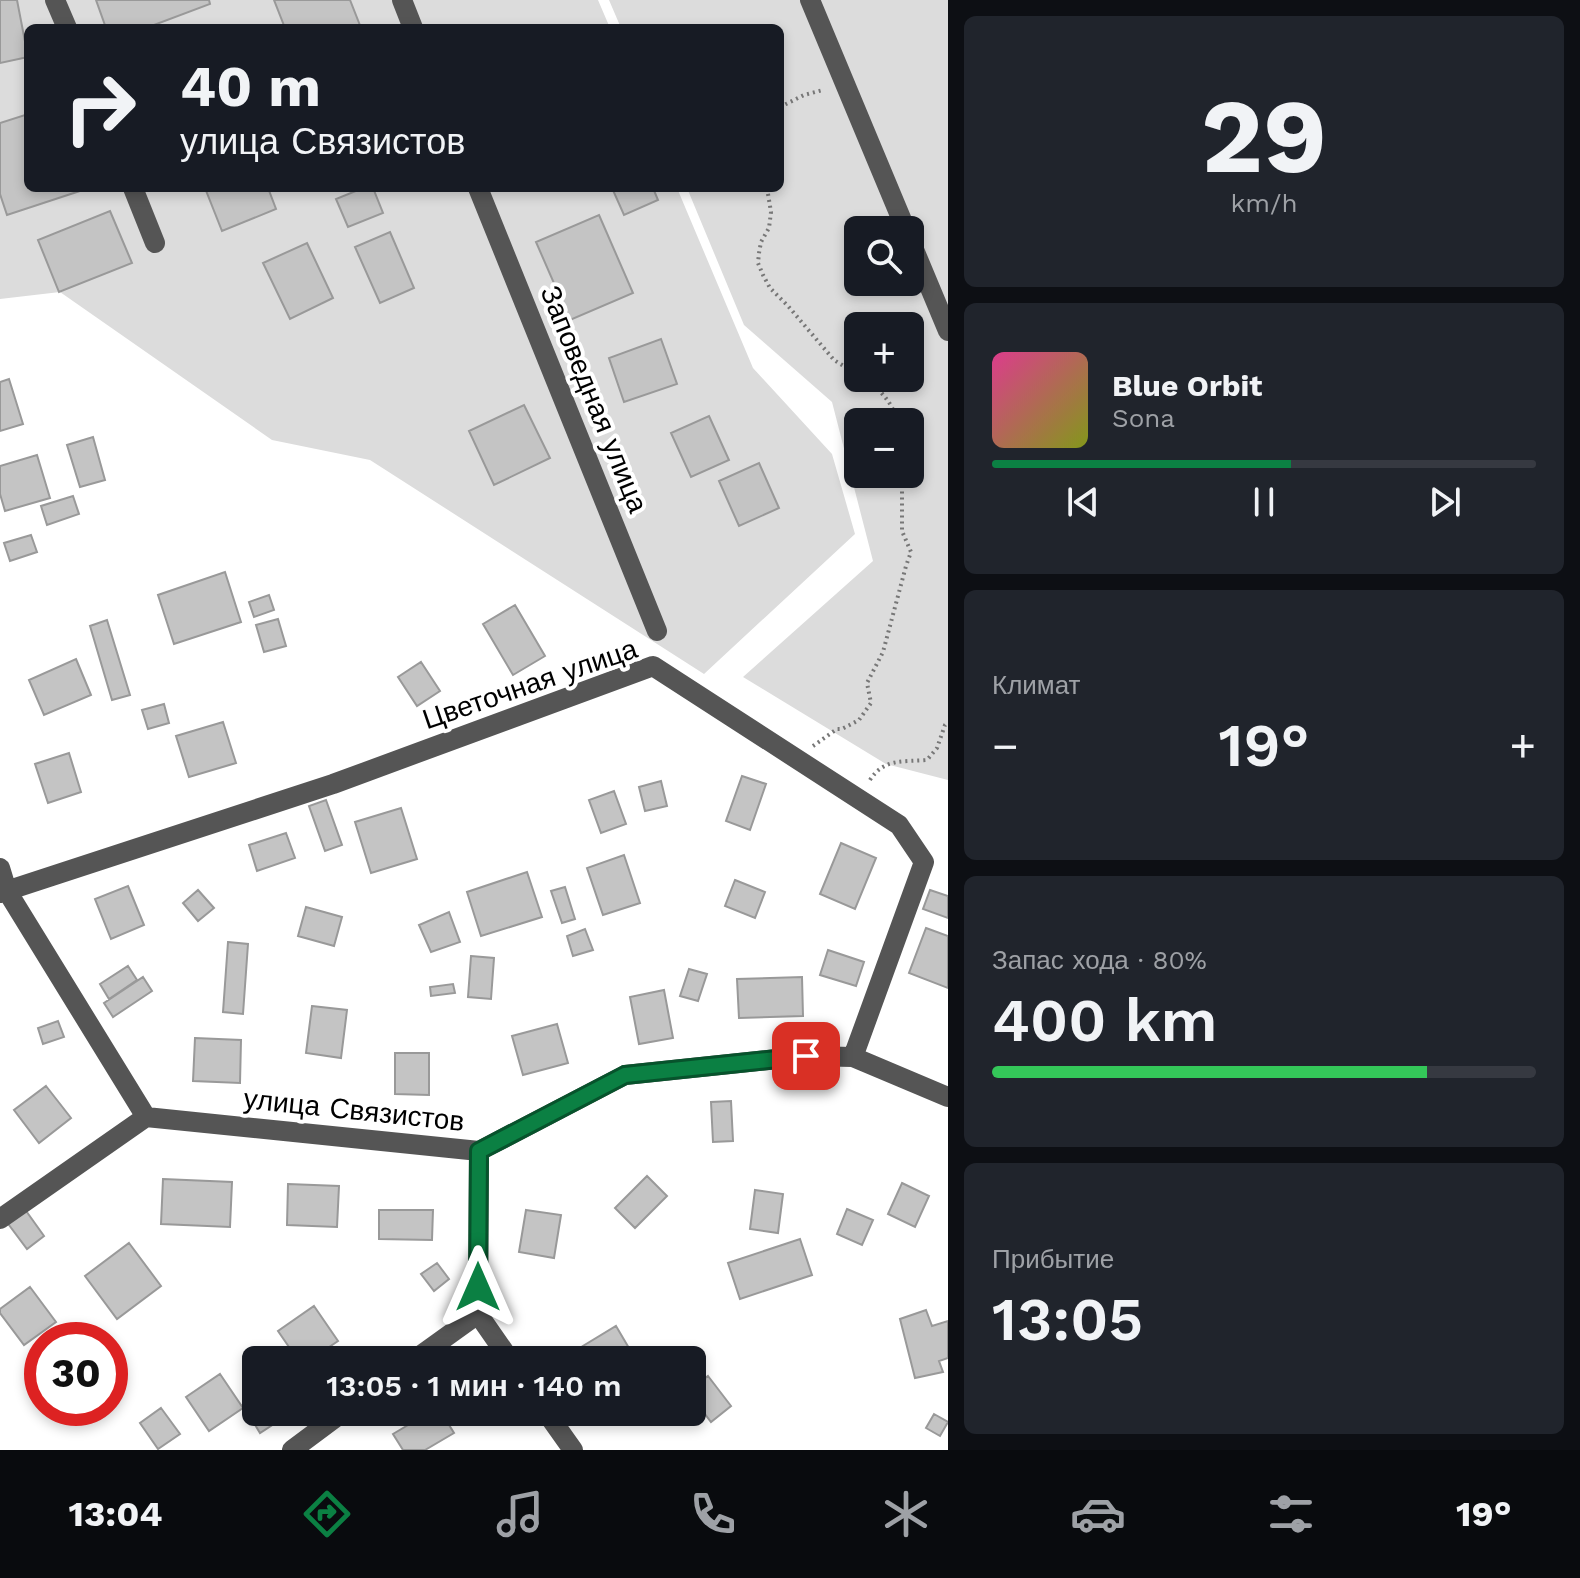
<!DOCTYPE html>
<html lang="ru">
<meta charset="utf-8">
<style>
body{margin:0;font-family:"Work Sans",sans-serif;background:#20242c;color:#f1f3f6;height:100vh;display:flex;flex-direction:column;font-size:30px;white-space:nowrap}
*{box-sizing:border-box;margin:0}
p{font-size:26px;color:#9ea1a6}
.icon{flex:none;width:44px;height:44px;fill:none;stroke:currentColor;stroke-width:2;stroke-linecap:round;stroke-linejoin:round}
.map{position:relative;flex:1;overflow:hidden}
.panel{display:flex;flex-direction:column;gap:16px;padding:16px;background:#0d0f14;width:632px}
.panel>*{flex:none}
.banner{position:absolute;left:24px;top:24px;width:760px;height:168px;border-radius:12px;box-shadow:0 4px 12px #0003;background:#171b24;color:#f1f3f6;overflow:hidden}
.tools{position:absolute;left:844px;top:216px;display:grid;gap:16px}
.tools a{display:grid;place-items:center;width:80px;height:80px;border-radius:12px;background:#171b24;box-shadow:0 4px 12px #0003;font-size:40px}
.speed{position:absolute;left:24px;top:1322px;display:flex;gap:16px;font-size:40px;font-weight:700;text-align:center}
.speed>*{display:grid;place-content:center;width:104px;height:104px;border-radius:50%;background:#171b24;box-shadow:0 4px 12px #0003;line-height:1}
.speed .limit{border:12px solid #d22;background:#fff;color:#111}
.pin{position:absolute;display:grid;place-items:center;width:68px;height:68px;color:#fff;margin:-34px;border-radius:16px;box-shadow:0 4px 12px #0006}
.me{position:absolute;width:88px;margin:-44px;rotate:0deg;stroke-linejoin:round;filter:drop-shadow(0 0 6px #0008)}
.turn{display:flex;align-items:center;gap:28px;height:168px;padding:0 24px;font-size:36px}
.turn .icon{width:104px;height:104px;stroke-width:2.5}
.turn b{display:block;font-size:56px;line-height:68px}
.big{font-size:60px;font-weight:600;line-height:1.1}
.panel .widget{flex:1;display:flex;flex-direction:column;justify-content:center;gap:12px;min-width:0;padding:0 28px;border-radius:12px;background:#20242c}
.panel .dial{align-items:center;gap:0}
.dial b{font-size:104px;line-height:1}
.song{display:flex;align-items:center;gap:24px}
.cover{width:96px;height:96px;border-radius:12px;background:linear-gradient(135deg,hsl(330 70% 55%),hsl(70 70% 35%))}
.played{height:8px;border-radius:4px;background:linear-gradient(90deg,#0b8043 55%,#363941 55%)}
.keys{display:flex;justify-content:space-around;direction:ltr}
.heat{display:flex;justify-content:space-between;align-items:center;font-size:44px;direction:ltr}
.charge{height:12px;border-radius:6px;background:linear-gradient(90deg,#34c759 80%,#363941 0)}
.trip{position:absolute;left:242px;top:1346px;width:464px;height:80px;border-radius:12px;background:#171b24;box-shadow:0 4px 12px #0003;font-weight:600;line-height:80px;text-align:center}
.tabs{display:flex;height:128px;justify-content:space-around;align-items:center;background:#090b0e;color:#9ea1a6}
.tabs .icon{width:56px;height:56px}
.tabs .active{color:#0b8043}
.tabs b{font-size:36px;color:#f1f3f6}
main{display:flex;flex:1;min-height:0}
.map>svg:first-child{display:block}
.green{fill:#dcdcdc;fill-rule:evenodd}
.building{fill:#c4c4c4;stroke:#999;stroke-width:2}
.lines{fill:none;stroke-linecap:round;stroke-linejoin:round}
.path{stroke:#777;stroke-width:4;stroke-dasharray:2 4;stroke-linecap:butt}
.minor{stroke:#555;stroke-width:20}
.route-casing{stroke:#07532c;stroke-width:20}
.route{stroke:#0b8043;stroke-width:14}
.labels{text-anchor:middle;dominant-baseline:central;stroke-width:8;stroke-linejoin:round;paint-order:stroke}
.street-label{font-size:28px;fill:#000;stroke:#fff}
</style>
<main>
<div class="map">
<svg width="948" height="1450" viewBox="0 0 948 1450">
<rect width="100%" height="100%" fill="#fff"/>
<path class="green" d="M 0,0 L 598,0 L 610,28 L 28,28 L 28,188 L 677,188 L 753,368 L 832,454 L 855,534 L 704,674 L 370,460 L 272,440 L 60,292 L 0,299 Z
M 609,0 L 948,0 L 948,780 L 886,764 L 743,677 L 873,561 L 832,402 L 744,325 L 687,188 L 780,188 L 780,28 L 621,28 ZM 858,230 L 910,230 L 910,282 L 858,282 ZM 858,326 L 910,326 L 910,378 L 858,378 ZM 858,422 L 910,422 L 910,474 L 858,474 Z"/>
<path class="building" d="M 0,0 L 17,0 L 28,57 L 0,63 Z
M 96,0 L 209,0 L 210,4 L 146,28 L 106,28 Z
M 274,0 L 350,0 L 361,28 L 285,28 Z
M 28,114 L 28,188 L 89,188 L 7,215 L 0,194 L 0,123 Z
M 205,188 L 268,188 L 276,209 L 222,231 Z
M 363,188 L 373,188 L 383,213 L 348,227 L 336,199 Z
M 612,188 L 653,188 L 658,200 L 624,215 Z
M 110,211 L 132,263 L 59,292 L 38,240 Z
M 599,215 L 633,293 L 570,320 L 536,242 Z
M 390,232 L 414,288 L 380,303 L 355,247 Z
M 307,243 L 333,298 L 290,319 L 263,263 Z
M 661,339 L 677,384 L 624,402 L 609,358 Z
M 9,379 L 23,424 L 0,431 L 0,382 Z
M 524,405 L 550,458 L 494,485 L 469,431 Z
M 709,416 L 729,460 L 691,477 L 671,433 Z
M 93,437 L 105,480 L 80,487 L 67,445 Z
M 37,455 L 50,498 L 5,511 L 0,494 L 0,466 Z
M 759,463 L 779,508 L 739,526 L 719,481 Z
M 73,496 L 79,514 L 47,525 L 41,506 Z
M 31,535 L 37,552 L 10,561 L 4,543 Z
M 225,572 L 241,622 L 174,644 L 158,595 Z
M 269,595 L 274,610 L 254,617 L 249,602 Z
M 515,605 L 545,656 L 513,675 L 483,624 Z
M 278,619 L 286,646 L 264,652 L 256,625 Z
M 107,620 L 130,695 L 112,700 L 90,626 Z
M 76,659 L 91,695 L 44,715 L 29,680 Z
M 421,662 L 440,691 L 417,706 L 398,677 Z
M 164,704 L 169,723 L 148,729 L 142,710 Z
M 223,722 L 236,763 L 189,777 L 176,736 Z
M 69,753 L 81,792 L 48,803 L 35,764 Z
M 742,776 L 766,784 L 750,830 L 726,821 Z
M 661,781 L 667,806 L 645,811 L 639,787 Z
M 614,791 L 626,824 L 601,833 L 589,800 Z
M 326,800 L 342,845 L 325,851 L 309,806 Z
M 401,808 L 417,859 L 371,873 L 355,822 Z
M 286,833 L 295,858 L 257,871 L 249,845 Z
M 841,843 L 876,858 L 855,909 L 820,894 Z
M 624,855 L 640,903 L 603,915 L 587,868 Z
M 527,872 L 542,917 L 481,936 L 467,892 Z
M 735,880 L 765,892 L 755,918 L 725,906 Z
M 128,886 L 144,925 L 111,939 L 95,899 Z
M 565,887 L 575,919 L 562,923 L 551,891 Z
M 198,890 L 214,908 L 198,921 L 183,903 Z
M 930,890 L 948,896 L 948,918 L 923,909 Z
M 306,907 L 342,917 L 334,946 L 298,936 Z
M 449,912 L 460,942 L 431,952 L 419,925 Z
M 926,928 L 948,936 L 948,988 L 909,973 Z
M 585,929 L 593,950 L 573,956 L 567,936 Z
M 228,942 L 248,944 L 243,1014 L 223,1012 Z
M 828,950 L 864,962 L 856,986 L 820,975 Z
M 471,956 L 494,958 L 491,999 L 468,997 Z
M 128,966 L 137,980 L 109,999 L 100,984 Z
M 689,969 L 707,974 L 698,1001 L 680,996 Z
M 143,977 L 152,991 L 113,1017 L 104,1003 Z
M 802,977 L 803,1016 L 739,1018 L 737,979 Z
M 453,984 L 455,993 L 431,996 L 430,987 Z
M 664,990 L 673,1038 L 639,1044 L 630,997 Z
M 312,1006 L 347,1010 L 341,1058 L 306,1053 Z
M 58,1021 L 64,1037 L 43,1044 L 38,1028 Z
M 557,1024 L 568,1063 L 523,1075 L 512,1036 Z
M 195,1038 L 241,1040 L 240,1083 L 193,1081 Z
M 395,1053 L 429,1053 L 429,1095 L 395,1094 Z
M 46,1086 L 71,1118 L 39,1143 L 14,1110 Z
M 731,1101 L 733,1141 L 713,1142 L 711,1102 Z
M 647,1176 L 667,1196 L 635,1228 L 615,1208 Z
M 163,1179 L 232,1182 L 230,1227 L 161,1224 Z
M 902,1183 L 929,1196 L 915,1227 L 888,1214 Z
M 288,1184 L 339,1186 L 337,1227 L 287,1225 Z
M 755,1190 L 783,1194 L 778,1233 L 750,1229 Z
M 24,1208 L 44,1236 L 27,1249 L 6,1221 Z
M 847,1209 L 873,1220 L 862,1245 L 837,1234 Z
M 379,1210 L 433,1210 L 432,1240 L 379,1239 Z
M 526,1210 L 561,1215 L 554,1258 L 519,1252 Z
M 800,1239 L 812,1275 L 740,1299 L 728,1263 Z
M 129,1243 L 161,1286 L 117,1319 L 85,1276 Z
M 437,1263 L 449,1279 L 434,1291 L 421,1274 Z
M 30,1287 L 56,1322 L 24,1345 L 0,1313 L 0,1309 Z
M 314,1306 L 338,1341 L 310,1360 L 298,1360 L 278,1331 Z
M 926,1310 L 932,1326 L 948,1321 L 948,1358 L 939,1361 L 943,1372 L 915,1378 L 900,1319 Z
M 616,1326 L 636,1360 L 578,1360 L 573,1352 Z
M 220,1374 L 243,1408 L 209,1431 L 186,1397 Z
M 708,1376 L 731,1406 L 711,1422 L 692,1397 L 692,1388 Z
M 256,1397 L 256,1412 L 271,1412 L 277,1422 L 260,1433 L 243,1405 Z
M 161,1408 L 180,1434 L 158,1449 L 140,1423 Z
M 430,1412 L 441,1412 L 454,1433 L 425,1450 L 403,1450 L 393,1434 Z
M 934,1414 L 948,1422 L 940,1436 L 926,1428 Z"/>
<g class="lines">
<path class="path" d="M 780,107 L 804,95 L 823,90
M 767,188 L 771,212 L 769,228 L 761,242 L 759,253 L 758,263 L 763,275 L 770,288 L 788,306 L 834,360 L 858,375
M 863,378 C 880,389 892,402 898,422
M 813,746 L 837,729 L 842,729 L 859,720 L 871,703 L 867,683 L 883,652 L 906,566 L 911,552 L 902,531 L 902,474
M 870,780 C 884,758 903,762 927,760 L 937,748 L 945,725 L 948,722"/>
<path class="minor" d="M 55,0 L 67,28
M 402,0 L 413,28
M 810,0 L 906,230
M 133,188 L 155,243
M 478,188 L 657,631
M 910,240 L 948,331
M 0,868 L 7,891 L 146,1117
M 0,893 L 333,784 L 653,666 L 899,825 L 924,862 L 853,1057
M 479,1151 L 478,1314 L 510,1360
M 0,1219 L 146,1117 L 479,1151 L 625,1075 L 806,1056 L 853,1057 L 948,1097
M 414,1360 L 478,1314
M 546,1412 L 573,1450
M 292,1450 L 343,1412"/>
</g>
<g class="lines">
<g class="route-casing">
<path id="route" d="M 478,1287 L 479,1151 L 625,1075 L 806,1056"/>
</g>
<use href="#route" class="route"/>
</g>
<g class="labels">
<g class="street-label">
<text transform="translate(594 399) rotate(68)">Заповедная улица</text>
<text transform="translate(530 684) rotate(-19)">Цветочная улица</text>
<text transform="translate(354 1110) rotate(6)">улица Связистов</text>
</g>
</g>
</svg>
<div class="tools">
<a><svg class="icon" aria-label="search" viewBox="0 0 24 24"><circle cx="10" cy="10" r="6"/><path d="M15 15l6 6"/></svg></a>
<a>+</a>
<a>−</a>
</div>
<div class="speed"><div class="limit">30</div></div>
<div class="pin" style="left:806px;top:1056px;background:#d93025"><svg class="icon" aria-label="arrive" viewBox="0 0 24 24"><path d="M6 21V4h12l-3 4 3 4H6"/></svg></div>
<svg class="me" style="left:478px;top:1287px" viewBox="-20 -20 40 40"><path d="M0-17L14 15 0 8-14 15z" fill="#0b8043" stroke="#fff" stroke-width="4"/></svg>
<div class="trip">13:05 · 1 мин · 140 m</div>
<div class="banner">
<div class="turn"><svg class="icon" aria-label="right" viewBox="0 0 24 24"><path d="M7 20v-9h11M14 6l5 5-5 5"/></svg><div><b>40 m</b>улица Связистов</div></div>
</div>
</div>
<section class="panel">
<div class="widget dial"><b>29</b><p>km/h</p></div>
<div class="widget">
<div class="song"><i class="cover"></i><div><b>Blue Orbit</b><p>Sona</p></div></div>
<div class="played"></div>
<div class="keys"><svg class="icon" aria-label="previous" viewBox="0 0 24 24"><path d="M18 5L8 12l10 7zM5 5v14"/></svg><svg class="icon" aria-label="pause" viewBox="0 0 24 24"><path d="M8 5v14M16 5v14"/></svg><svg class="icon" aria-label="next" viewBox="0 0 24 24"><path d="M6 5l10 7-10 7zM19 5v14"/></svg></div>
</div>
<div class="widget"><p>Климат</p>
<div class="heat"><a>−</a><b class="big">19°</b><a>+</a></div>
</div>
<div class="widget"><p>Запас хода · 80%</p><b class="big">400 km</b><div class="charge"></div></div>
<div class="widget"><p>Прибытие</p><b class="big">13:05</b></div>
</section>
</main>
<nav class="tabs">
<b>13:04</b>
<svg class="icon active" aria-label="directions" viewBox="0 0 24 24"><path d="M12 3l9 9-9 9-9-9zM9 14v-3h6M13 9l2 2-2 2"/></svg>
<svg class="icon" aria-label="music" viewBox="0 0 24 24"><path d="M9 18V5l10-2v13"/><circle cx="6" cy="18" r="3"/><circle cx="16" cy="16" r="3"/></svg>
<svg class="icon" aria-label="phone" viewBox="0 0 24 24"><path d="M5 4h4l2 5-3 2q2 4 5 5l2-3 5 2v4C11 20 4 13 5 4z"/></svg>
<svg class="icon" aria-label="climate" viewBox="0 0 24 24"><path d="M12 3v18M4 7l16 10M4 17L20 7"/></svg>
<svg class="icon" aria-label="car" viewBox="0 0 24 24"><path d="M5 17H2v-5l4-1 3-4h7l3 4 3 1v5h-3M9 17h6M6 11h13"/><circle cx="7" cy="17" r="2"/><circle cx="17" cy="17" r="2"/></svg>
<svg class="icon" aria-label="filters" viewBox="0 0 24 24"><path d="M4 7h16M4 17h16"/><circle cx="9" cy="7" r="2"/><circle cx="15" cy="17" r="2"/></svg>
<b>19°</b>
</nav>
